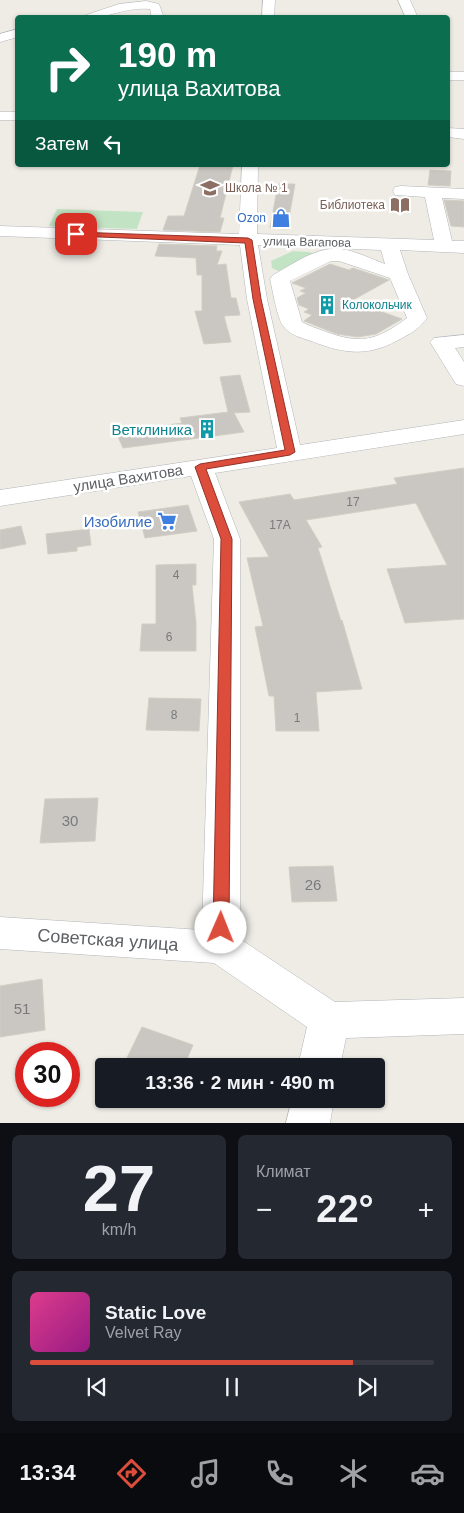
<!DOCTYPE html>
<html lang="ru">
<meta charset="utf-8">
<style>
body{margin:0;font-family:Arial,sans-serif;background:#242831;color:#f1f3f6;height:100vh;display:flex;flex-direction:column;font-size:19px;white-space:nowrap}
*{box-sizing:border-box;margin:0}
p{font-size:16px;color:#9ea1a6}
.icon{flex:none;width:28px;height:28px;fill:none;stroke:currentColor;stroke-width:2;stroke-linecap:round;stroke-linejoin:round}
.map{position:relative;height:1123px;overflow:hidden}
.side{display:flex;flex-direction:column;gap:12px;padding:12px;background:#0d0f14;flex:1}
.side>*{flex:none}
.guide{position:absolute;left:15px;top:15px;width:435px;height:152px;border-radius:5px;box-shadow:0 1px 4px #0004;background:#0b6e4f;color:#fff;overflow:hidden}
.speed{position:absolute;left:15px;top:1042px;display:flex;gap:10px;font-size:25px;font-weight:700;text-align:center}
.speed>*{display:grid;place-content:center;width:65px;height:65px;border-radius:50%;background:#171b24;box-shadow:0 1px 4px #0004;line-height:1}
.speed .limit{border:8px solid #d22;background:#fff;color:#111}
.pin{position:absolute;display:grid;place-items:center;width:42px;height:42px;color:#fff;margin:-21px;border-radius:10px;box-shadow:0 2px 8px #0006}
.me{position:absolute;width:55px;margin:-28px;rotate:1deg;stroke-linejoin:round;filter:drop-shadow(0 0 4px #0008)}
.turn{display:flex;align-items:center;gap:18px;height:105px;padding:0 20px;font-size:22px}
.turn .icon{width:65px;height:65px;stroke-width:2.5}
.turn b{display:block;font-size:35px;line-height:42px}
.then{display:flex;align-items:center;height:48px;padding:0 20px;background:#0003;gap:10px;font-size:19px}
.big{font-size:38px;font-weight:600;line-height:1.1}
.side .tile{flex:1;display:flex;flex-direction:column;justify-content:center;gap:8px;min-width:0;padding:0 18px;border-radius:8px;background:#242831}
.side .dial{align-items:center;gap:0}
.dial b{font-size:65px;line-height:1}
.song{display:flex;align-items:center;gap:15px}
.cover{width:60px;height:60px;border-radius:8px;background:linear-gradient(135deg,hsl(330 70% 55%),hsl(310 70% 35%))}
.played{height:5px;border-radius:2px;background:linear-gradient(90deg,#dd4d3c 80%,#363941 80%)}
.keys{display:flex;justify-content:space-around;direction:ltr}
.heat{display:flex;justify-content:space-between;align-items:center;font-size:28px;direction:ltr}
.side .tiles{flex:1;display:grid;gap:12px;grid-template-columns:1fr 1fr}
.tile:last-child{grid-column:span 2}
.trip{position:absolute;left:95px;top:1058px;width:290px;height:50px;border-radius:5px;background:#171b24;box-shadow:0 1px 4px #0004;font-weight:600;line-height:50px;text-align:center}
.tabs{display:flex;height:80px;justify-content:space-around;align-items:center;background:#090b0e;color:#9ea1a6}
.tabs .icon{width:35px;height:35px}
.tabs .selected{color:#dd4d3c}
.tabs b{font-size:22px;color:#f1f3f6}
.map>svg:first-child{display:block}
.green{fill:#c3e4c4}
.building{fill:#cac7c2;stroke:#d2cec3}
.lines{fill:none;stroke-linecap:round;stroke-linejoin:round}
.minor-casing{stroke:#b2b5b9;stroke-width:1}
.minor{fill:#fff;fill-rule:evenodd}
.route{fill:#dd4d3c;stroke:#903227}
.labels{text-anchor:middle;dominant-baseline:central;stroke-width:5;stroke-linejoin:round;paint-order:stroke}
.far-education-label{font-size:12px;fill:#785e54;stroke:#fff;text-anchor:start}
.far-shop-label{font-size:12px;fill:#366cbe;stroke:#fff;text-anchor:end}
.far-street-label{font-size:12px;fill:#5d6064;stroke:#fff}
.far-culture-label{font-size:12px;fill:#0d838f;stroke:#fff;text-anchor:start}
.number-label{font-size:12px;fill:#787a7c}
.culture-label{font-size:15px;fill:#0d838f;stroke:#fff;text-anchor:end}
.street-label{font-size:15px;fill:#5d6064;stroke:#fff}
.shop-label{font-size:15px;fill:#366cbe;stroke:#fff;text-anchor:end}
.near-number-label{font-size:15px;fill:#787a7c}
.near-street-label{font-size:18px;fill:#5d6064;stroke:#fff}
</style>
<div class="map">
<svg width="464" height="1123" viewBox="0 0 464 1123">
<rect width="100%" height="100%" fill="#eeece5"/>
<path class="green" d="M 57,209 L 143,212 L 137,229 L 49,226 Z
M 293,251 L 309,252 L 316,254 L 281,272 L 272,268 L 271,261 Z"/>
<path class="building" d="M 200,165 L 233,165 L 220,218 L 224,218 L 220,232 L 163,230 L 168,216 L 184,216 Z
M 430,170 L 451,171 L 450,186 L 428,185 Z
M 278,184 L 295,184 L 287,229 L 270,228 Z
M 444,200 L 464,201 L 464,227 L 451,226 Z
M 159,244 L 217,246 L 216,251 L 222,251 L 217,265 L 226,264 L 231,298 L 236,298 L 240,315 L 224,316 L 231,342 L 204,344 L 195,311 L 202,311 L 202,275 L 197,275 L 196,258 L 155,256 Z
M 330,264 L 349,270 L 353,268 L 389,280 L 351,301 L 402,319 L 376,334 L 358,337 L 337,334 L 304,321 L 312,315 L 304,312 L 309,309 L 299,305 L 297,298 L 306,293 L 300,291 L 306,288 L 292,283 Z
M 240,375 L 250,412 L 234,413 L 244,432 L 123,448 L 116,432 L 182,423 L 180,418 L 228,412 L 220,377 Z
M 464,468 L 464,619 L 405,623 L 387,569 L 447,565 L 416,503 L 306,520 L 322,547 L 318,548 L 341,621 L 342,620 L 362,689 L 316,692 L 319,731 L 276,731 L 274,696 L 269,696 L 255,627 L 263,626 L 247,558 L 269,557 L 239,502 L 290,494 L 294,500 L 397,484 L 394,478 Z
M 188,505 L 197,531 L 145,538 L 138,512 Z
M 21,526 L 26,544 L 0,549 L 0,530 Z
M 89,529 L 91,545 L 77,547 L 77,551 L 48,554 L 46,534 Z
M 196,564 L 196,585 L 192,585 L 196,623 L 196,651 L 140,651 L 142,624 L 156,624 L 156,565 Z
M 149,698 L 201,699 L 199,731 L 146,730 Z
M 98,798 L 95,841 L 40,843 L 45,799 Z
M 333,866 L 337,901 L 292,902 L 289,867 Z
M 42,979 L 45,1030 L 0,1037 L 0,986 Z
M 142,1027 L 193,1045 L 184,1066 L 123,1066 Z"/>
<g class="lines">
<g class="minor-casing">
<path id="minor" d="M 263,0 L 275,0 L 274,18 L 262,18 Z
M 398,0 L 410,0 L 418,18 L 406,18 Z
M 146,1 L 159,4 L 164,18 L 152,18 L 150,9 C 131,7 116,14 98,17 C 91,18 84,18 77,18 L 119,4 Z
M 18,29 L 18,37 L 0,42 L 0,34 Z
M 448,72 L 464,72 L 464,80 L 448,80 Z
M 0,112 L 18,112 L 18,120 L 0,120 Z
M 448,128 L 464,129 L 464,139 L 448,137 Z
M 242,165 L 258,165 L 257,234 L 434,240 L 425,197 L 395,195 L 393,191 L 395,187 L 401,186 L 464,189 L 464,199 L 442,198 L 452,241 L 464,241 L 464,253 L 400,250 L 408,274 L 427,318 C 421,327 413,332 404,337 C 369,357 348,355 311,341 C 302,338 290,335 284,327 C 277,319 273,291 270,279 L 273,275 C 293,264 317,246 341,249 C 356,251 371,259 385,264 L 381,250 L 258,245 L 267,299 L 300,445 L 464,420 L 464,434 L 215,473 L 240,539 L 240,939 L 335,1002 L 464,998 L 464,1034 L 346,1038 L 340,1066 L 298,1066 L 307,1027 L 214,963 L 0,949 L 0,917 L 202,930 L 214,539 L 191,476 L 0,506 L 0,490 L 277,448 L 247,299 L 240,245 L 0,236 L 0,226 L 239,234 ZM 331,261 L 339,261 L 390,278 L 407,318 C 376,341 360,345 324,331 C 316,328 309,326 302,322 L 290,281 Z
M 464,335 L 464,347 L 455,348 L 464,362 L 464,386 L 456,384 L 430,342 L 434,338 Z
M 292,1099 L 334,1099 L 330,1123 L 286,1123 Z"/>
</g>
<use href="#minor" class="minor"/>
</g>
<path class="route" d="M 74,232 L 248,238 L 252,240 L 261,299 L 295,452 L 290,455 L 206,469 L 232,539 L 229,928 L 227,933 L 221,935 L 216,933 L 213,928 L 221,539 L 195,467 L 200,464 L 285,450 L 253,299 L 245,243 L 76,236 L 74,236 Z"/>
<defs>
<g id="school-bare" transform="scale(1.5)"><path d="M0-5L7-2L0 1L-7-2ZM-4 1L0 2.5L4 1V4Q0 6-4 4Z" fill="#8d6e63" stroke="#fff" stroke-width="2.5" paint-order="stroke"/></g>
<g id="library-bare" transform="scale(1.5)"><path d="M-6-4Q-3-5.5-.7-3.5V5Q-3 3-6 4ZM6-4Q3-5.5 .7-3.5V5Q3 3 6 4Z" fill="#8d6e63" stroke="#fff" stroke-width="2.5" paint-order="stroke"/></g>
<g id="shop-bare" transform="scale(1.5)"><path d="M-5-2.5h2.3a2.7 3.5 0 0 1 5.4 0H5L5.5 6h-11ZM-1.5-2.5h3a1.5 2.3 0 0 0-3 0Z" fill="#3f7fe0" stroke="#fff" stroke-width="2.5" paint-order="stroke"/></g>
<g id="building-bare" transform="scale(1.5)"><path d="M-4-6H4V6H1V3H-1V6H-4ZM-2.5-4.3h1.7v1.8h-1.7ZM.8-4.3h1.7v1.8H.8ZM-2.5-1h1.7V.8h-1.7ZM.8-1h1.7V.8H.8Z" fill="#0f9aa8" stroke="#fff" stroke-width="2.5" paint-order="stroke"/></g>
<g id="supermarket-bare" transform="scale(1.5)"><path d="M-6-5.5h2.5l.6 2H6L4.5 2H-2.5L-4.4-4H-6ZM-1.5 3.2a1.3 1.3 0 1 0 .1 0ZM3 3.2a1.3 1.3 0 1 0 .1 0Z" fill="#3f7fe0" stroke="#fff" stroke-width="2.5" paint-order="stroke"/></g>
</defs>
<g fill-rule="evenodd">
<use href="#school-bare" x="210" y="188"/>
<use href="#library-bare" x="400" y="205"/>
<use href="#shop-bare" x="281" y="218"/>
<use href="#building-bare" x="327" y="305"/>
<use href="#building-bare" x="207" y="429"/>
<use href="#supermarket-bare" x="167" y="521"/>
</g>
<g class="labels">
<g class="far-education-label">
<text x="225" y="188">Школа № 1</text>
<text x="385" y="205" text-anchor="end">Библиотека</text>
</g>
<g class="far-shop-label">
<text x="266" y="218">Ozon</text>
</g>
<g class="far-street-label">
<text transform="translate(307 242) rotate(1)">улица Вагапова</text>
</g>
<g class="far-culture-label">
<text x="342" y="305">Колокольчик</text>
</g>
<g class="number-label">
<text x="353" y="502">17</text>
<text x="280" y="525">17А</text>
<text x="176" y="575">4</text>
<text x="169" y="637">6</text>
<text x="174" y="715">8</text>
<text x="297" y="718">1</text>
</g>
<g class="culture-label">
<text x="192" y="429">Ветклиника</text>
</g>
<g class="street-label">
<text transform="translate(128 478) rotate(-9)">улица Вахитова</text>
</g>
<g class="shop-label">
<text x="152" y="521">Изобилие</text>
</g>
<g class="near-number-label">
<text x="70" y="820">30</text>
<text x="313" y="884">26</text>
<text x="22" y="1008">51</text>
</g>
<g class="near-street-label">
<text transform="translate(108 940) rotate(4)">Советская улица</text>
</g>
</g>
</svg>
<div class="speed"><div class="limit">30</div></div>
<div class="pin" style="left:76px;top:234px;background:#d93025"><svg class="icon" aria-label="arrive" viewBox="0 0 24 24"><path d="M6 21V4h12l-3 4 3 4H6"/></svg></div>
<svg class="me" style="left:221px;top:928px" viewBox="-20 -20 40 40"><circle r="19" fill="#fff"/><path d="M0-13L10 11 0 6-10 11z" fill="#dd4d3c"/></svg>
<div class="trip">13:36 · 2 мин · 490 m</div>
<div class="guide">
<div class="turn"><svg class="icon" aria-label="right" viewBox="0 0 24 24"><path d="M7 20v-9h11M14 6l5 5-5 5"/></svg><div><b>190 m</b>улица Вахитова</div></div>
<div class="then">Затем<svg class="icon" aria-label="left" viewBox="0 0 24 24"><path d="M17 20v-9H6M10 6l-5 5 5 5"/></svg></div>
</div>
</div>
<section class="side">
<div class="tiles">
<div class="tile dial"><b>27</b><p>km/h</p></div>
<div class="tile"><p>Климат</p>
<div class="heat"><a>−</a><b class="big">22°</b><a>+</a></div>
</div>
<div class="tile">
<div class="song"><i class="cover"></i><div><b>Static Love</b><p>Velvet Ray</p></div></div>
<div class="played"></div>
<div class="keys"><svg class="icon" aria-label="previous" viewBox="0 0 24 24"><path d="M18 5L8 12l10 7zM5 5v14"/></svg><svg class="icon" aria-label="pause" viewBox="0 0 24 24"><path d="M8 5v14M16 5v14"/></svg><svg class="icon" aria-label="next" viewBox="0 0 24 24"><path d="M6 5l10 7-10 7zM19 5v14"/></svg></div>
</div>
</div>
</section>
<nav class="tabs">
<b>13:34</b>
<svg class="icon selected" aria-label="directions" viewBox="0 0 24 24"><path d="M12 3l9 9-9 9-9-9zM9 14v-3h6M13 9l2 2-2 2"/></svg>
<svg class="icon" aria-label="music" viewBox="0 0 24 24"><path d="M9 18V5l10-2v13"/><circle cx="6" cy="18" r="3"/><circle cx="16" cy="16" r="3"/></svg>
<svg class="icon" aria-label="phone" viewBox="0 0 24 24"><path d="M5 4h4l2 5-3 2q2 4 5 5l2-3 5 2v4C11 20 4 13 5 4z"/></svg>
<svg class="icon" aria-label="climate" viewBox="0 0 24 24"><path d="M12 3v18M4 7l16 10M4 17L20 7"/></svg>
<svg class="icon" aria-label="car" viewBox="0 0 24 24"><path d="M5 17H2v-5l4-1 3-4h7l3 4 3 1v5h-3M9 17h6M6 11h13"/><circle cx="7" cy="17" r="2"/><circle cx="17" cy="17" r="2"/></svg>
</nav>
